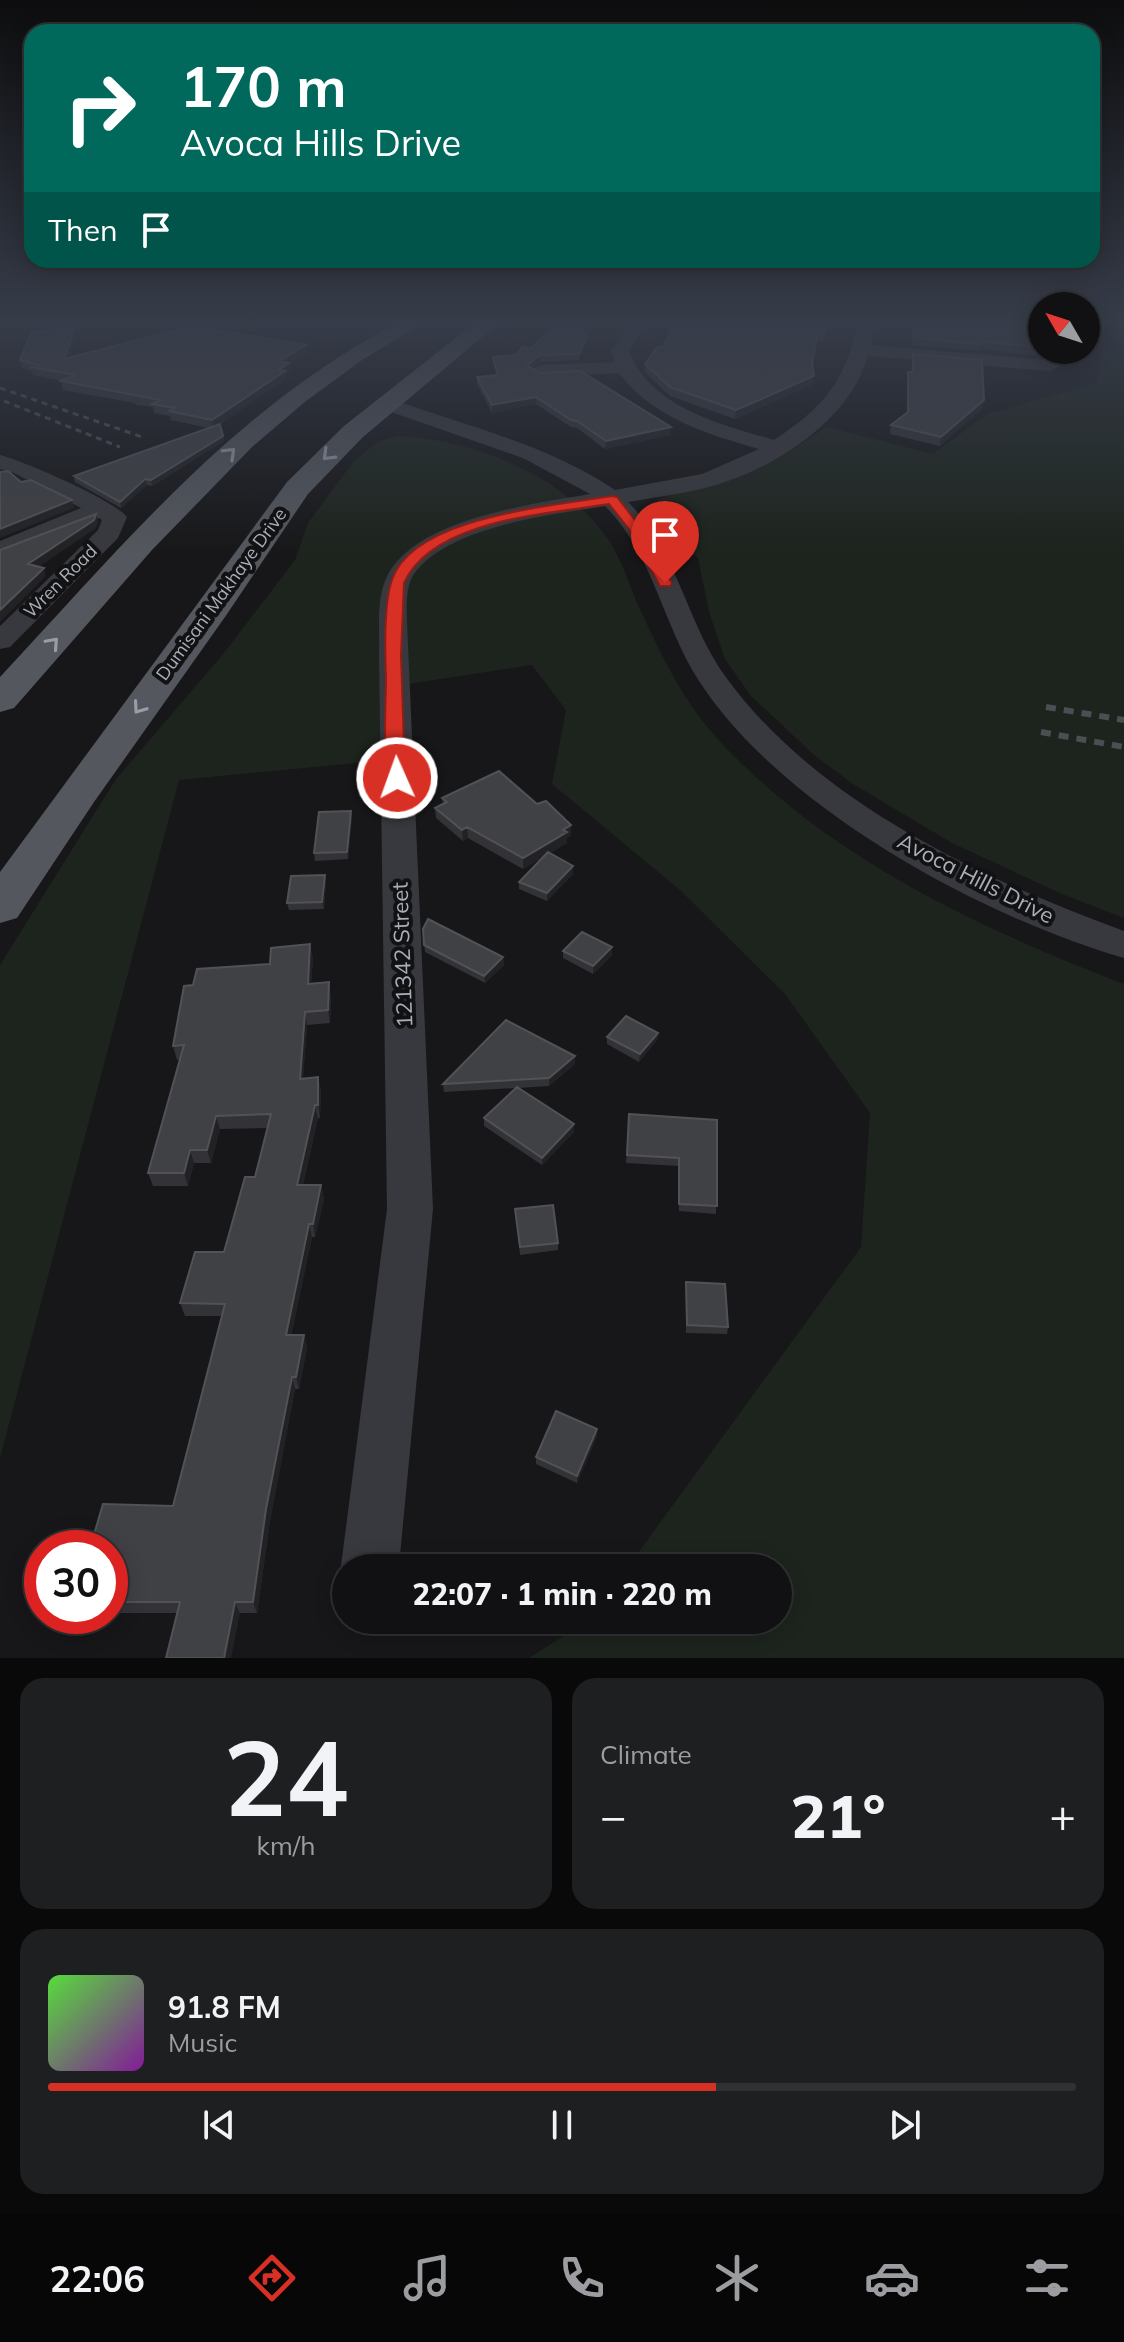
<!DOCTYPE html>
<meta charset="utf-8">
<style>
body{margin:0;font-family:Mulish,sans-serif;background:#1e1f21;color:#f1f3f6;height:100vh;display:flex;flex-direction:column;font-size:30px;white-space:nowrap}
*{box-sizing:border-box;margin:0}
p{font-size:26px;color:#9c9da0}
.icon{flex:none;width:44px;height:44px;fill:none;stroke:currentColor;stroke-width:2;stroke-linecap:round;stroke-linejoin:round}
.map{position:relative;height:1658px;overflow:hidden}
.drawer{display:flex;flex-direction:column;gap:20px;padding:20px;background:#09090a;flex:1}
.drawer>*{flex:none}
.hud{position:absolute;left:24px;top:24px;width:1076px;height:244px;border-radius:24px;box-shadow:0 4px 20px #0003,0 0 0 2px #303133;background:#00695c;color:#fff;overflow:hidden}
.needle{width:52px;rotate:309deg}
.fabs{position:absolute;left:1028px;top:292px;display:grid;gap:16px}
.fabs a{display:grid;place-items:center;width:72px;height:72px;border-radius:50%;background:#111113;box-shadow:0 4px 20px #0003,0 0 0 2px #303133;font-size:40px}
.speed{position:absolute;left:24px;top:1530px;display:flex;gap:16px;font-size:40px;font-weight:700;text-align:center}
.speed>*{display:grid;place-content:center;width:104px;height:104px;border-radius:50%;background:#111113;box-shadow:0 4px 20px #0003,0 0 0 2px #303133;line-height:1}
.speed .limit{border:12px solid #d22;background:#fff;color:#111}
.pin{position:absolute;display:grid;place-items:center;width:68px;height:68px;color:#fff;margin:-82px -34px;border-radius:50% 50% 50% 0;rotate:-45deg;box-shadow:0 0 8px #0007}
.pin .icon{rotate:45deg}
.me{position:absolute;width:88px;margin:-44px;rotate:358deg;stroke-linejoin:round;filter:drop-shadow(0 0 6px #0008)}
.turn{display:flex;align-items:center;gap:28px;height:168px;padding:0 24px;font-size:36px}
.turn .icon{width:104px;height:104px;stroke-width:2.5}
.turn b{display:block;font-size:56px;line-height:68px}
.then{display:flex;align-items:center;height:76px;padding:0 24px;background:#0003;gap:16px;font-size:30px}
.big{font-size:60px;font-weight:800;line-height:1.1}
.drawer .tile{flex:1;display:flex;flex-direction:column;justify-content:center;gap:12px;min-width:0;padding:0 28px;border-radius:24px;background:#1e1f21}
.drawer .dial{align-items:center;gap:0}
.dial b{font-size:104px;line-height:1}
.song{display:flex;align-items:center;gap:24px}
.cover{width:96px;height:96px;border-radius:12px;background:linear-gradient(135deg,hsl(110 70% 55%),hsl(290 70% 35%))}
.played{height:8px;border-radius:4px;background:linear-gradient(90deg,#d93025 65%,#303133 65%)}
.keys{display:flex;justify-content:space-around;direction:ltr}
.heat{display:flex;justify-content:space-between;align-items:center;font-size:44px;direction:ltr}
.drawer .tiles{flex:1;display:grid;gap:20px;grid-template-columns:1fr 1fr}
.tile:last-child{grid-column:span 2}
.trip{position:absolute;left:332px;top:1554px;width:460px;height:80px;border-radius:40px;background:#111113;box-shadow:0 4px 20px #0003,0 0 0 2px #303133;font-weight:800;line-height:80px;text-align:center}
.tab-bar{display:flex;height:128px;justify-content:space-around;align-items:center;background:#070708;color:#9c9da0}
.tab-bar .icon{width:56px;height:56px}
.tab-bar .current{color:#d93025}
.tab-bar b{font-size:36px;color:#f1f3f6}
.map>svg:first-child{display:block}
.green{fill:#1d241d}
.lines{fill:none;stroke-linecap:round;stroke-linejoin:round}
.minor{fill:#38393e;fill-rule:evenodd}
.primary{fill:#54575d;fill-rule:evenodd}
.rail-far1{stroke:#4b4e53;stroke-width:3;stroke-dasharray:6 5;stroke-linecap:butt}
.rail{stroke:#4b4e53;stroke-width:6;stroke-dasharray:10 8;stroke-linecap:butt}
.wall{fill:#333337}
.shaded-wall{fill:#222225}
.building{fill:#404145;stroke:#505257;stroke-width:2}
.oneway{stroke:#989da7}
.route{fill:#d93025;stroke:#8d1f18;stroke-width:2}
.labels{text-anchor:middle;dominant-baseline:central;stroke-width:8;stroke-linejoin:round;paint-order:stroke}
.far-street-label{font-size:18px;fill:#a9afb9;stroke:#121214}
.street-label{font-size:22px;fill:#a9afb9;stroke:#121214}
</style>
<div class="map">
<svg width="1124" height="1658" viewBox="0 0 1124 1658">
<rect width="100%" height="100%" fill="#171719"/>
<path class="green" d="M 1117,322 L 1124,322 L 1124,918 L 1062,894 L 952,843 L 853,784 L 813,754 L 751,696 L 725,659 L 709,612 L 698,558 L 641,509 C 673,487 716,487 752,471 C 778,460 803,442 827,427 L 933,454 L 987,414 L 1097,383 L 1102,349 Z
M 398,436 C 475,440 562,474 608,539 C 621,558 629,584 638,605 C 668,669 687,711 739,761 C 846,866 986,931 1124,984 L 1124,1658 L 529,1658 L 589,1620 L 778,1620 L 778,1568 L 627,1568 L 861,1247 L 870,1113 L 785,994 L 680,890 L 552,784 L 566,710 L 532,665 L 408,684 L 377,761 L 179,780 L 0,1458 L 0,965 L 116,779 L 224,653 L 295,560 L 308,523 L 354,461 L 379,441 Z"/>
<g class="lines">
<path class="minor" d="M 630,322 L 647,322 L 629,351 C 651,408 720,424 774,440 C 825,406 845,382 858,322 L 875,322 L 871,345 L 1058,361 L 1060,365 L 1051,371 L 868,356 C 850,419 778,466 719,484 C 689,493 658,497 628,502 C 677,549 686,622 725,676 C 816,802 982,879 1124,931 L 1124,958 C 982,917 781,808 699,681 C 663,625 653,554 605,506 C 550,515 449,526 414,574 C 405,587 407,608 407,623 L 433,1209 L 399,1566 L 346,1568 L 346,1578 L 341,1566 L 387,1209 L 379,655 C 380,631 376,604 385,581 C 409,519 533,504 590,494 L 523,458 L 380,408 L 377,404 L 387,398 L 394,400 C 470,427 548,445 615,490 L 702,474 L 759,449 C 707,434 653,418 619,373 L 540,377 L 530,371 L 540,365 L 615,362 L 611,351 Z
M 0,455 C 24,461 114,500 127,517 L 118,538 L 10,647 L 0,649 L 0,626 L 98,530 L 102,520 L 99,518 L 0,557 L 0,541 L 81,508 L 14,473 L 0,469 Z"/>
<path class="primary" d="M 398,322 L 425,322 L 362,360 L 306,401 L 252,447 L 152,550 L 14,708 L 0,712 L 0,677 C 126,542 232,411 398,322 Z
M 476,322 L 500,322 L 363,437 L 308,494 L 225,617 L 94,802 L 17,918 L 0,923 L 0,872 L 287,482 L 344,426 Z"/>
<path class="rail-far1" d="M 0,388 L 145,438
M 4,401 L 120,447"/>
<path class="rail" d="M 1046,707 L 1124,720
M 1041,732 L 1124,747"/>
</g>
<path class="wall" d="M 558,322 L 596,322 L 585,334 L 588,334 L 588,341 L 579,360 L 540,362 L 532,368 L 670,435 L 605,449 L 577,428 L 571,427 L 536,404 L 492,413 L 477,384 L 477,377 L 497,375 L 493,364 L 493,357 L 516,355 L 532,348 Z
M 827,322 L 823,341 L 817,341 L 813,364 L 813,384 L 735,419 L 670,396 L 645,372 L 645,364 L 663,347 Z
M 912,322 L 1042,322 L 1042,350 L 1062,350 L 1056,358 L 980,349 L 979,351 L 912,345 Z
M 76,337 L 69,357 L 307,353 L 289,364 L 290,371 L 286,374 L 286,379 L 220,424 L 224,441 L 152,486 L 147,485 L 121,508 L 75,482 L 74,476 L 208,428 L 171,420 L 170,416 L 154,413 L 153,407 L 136,405 L 135,403 L 63,390 L 61,381 L 62,381 L 33,375 L 32,371 L 22,368 L 20,360 Z
M 913,354 L 984,400 L 982,409 L 940,446 L 890,434 L 891,425 L 907,413 L 907,380 L 908,372 L 911,372 Z
M 442,798 L 571,836 L 567,838 L 567,843 L 550,853 L 573,874 L 547,901 L 519,889 L 519,882 L 543,857 L 523,869 L 468,838 L 463,841 L 436,818 L 435,808 L 443,804 Z
M 352,818 L 348,859 L 315,861 L 314,853 Z
M 325,875 L 326,882 L 324,909 L 289,910 L 287,903 Z
M 423,929 L 503,957 L 504,965 L 485,983 L 425,952 Z
M 563,951 L 612,955 L 593,974 L 563,958 Z
M 313,958 L 311,984 L 331,996 L 330,1023 L 307,1025 L 303,1078 L 318,1077 L 321,1090 L 320,1118 L 318,1118 L 303,1185 L 321,1185 L 324,1199 L 315,1237 L 312,1237 L 291,1335 L 304,1335 L 307,1348 L 299,1389 L 295,1389 L 270,1521 L 257,1613 L 110,1613 L 110,1548 L 173,1506 L 222,1316 L 185,1316 L 180,1303 L 224,1252 L 255,1177 L 268,1128 L 220,1129 L 211,1163 L 194,1163 L 188,1186 L 153,1186 L 148,1173 L 180,1059 L 177,1060 L 173,1046 L 193,985 L 270,964 Z
M 658,1033 L 657,1040 L 639,1062 L 607,1044 L 607,1037 Z
M 575,1064 L 549,1086 L 518,1088 L 574,1132 L 542,1165 L 484,1126 L 484,1118 L 516,1088 L 444,1092 L 443,1084 Z
M 629,1114 L 717,1120 L 716,1214 L 679,1211 L 679,1166 L 626,1163 Z
M 515,1209 L 558,1243 L 558,1250 L 520,1255 Z
M 686,1282 L 728,1327 L 727,1334 L 686,1333 Z
M 597,1429 L 597,1436 L 577,1483 L 536,1464 L 536,1457 Z"/>
<path class="shaded-wall" d="M 590,322 L 596,322 L 580,340 L 580,333 Z
M 74,329 L 76,337 L 66,367 L 64,359 Z
M 588,334 L 588,341 L 579,360 L 579,354 Z
M 306,345 L 307,353 L 289,364 L 290,371 L 286,374 L 286,379 L 213,429 L 212,420 L 279,361 Z
M 540,355 L 540,362 L 527,372 L 527,365 Z
M 814,376 L 813,384 L 735,419 L 736,410 Z
M 536,397 L 536,404 L 492,413 L 492,405 Z
M 984,400 L 982,409 L 940,446 L 941,437 Z
M 671,427 L 670,435 L 605,449 L 606,441 Z
M 223,436 L 224,441 L 152,486 L 151,480 Z
M 145,479 L 147,485 L 121,508 L 120,502 Z
M 72,500 L 74,508 L 0,538 L 0,529 Z
M 96,514 L 98,522 L 96,528 L 30,573 L 28,564 Z
M 44,568 L 46,576 L 0,622 L 0,610 Z
M 351,811 L 352,818 L 348,859 L 347,852 Z
M 571,825 L 571,836 L 567,838 L 567,843 L 523,869 L 523,858 Z
M 467,827 L 468,838 L 463,841 L 462,830 Z
M 573,866 L 573,874 L 547,901 L 547,893 Z
M 325,875 L 326,882 L 324,909 L 322,902 Z
M 310,944 L 313,958 L 310,997 L 308,984 Z
M 612,947 L 612,955 L 593,974 L 593,966 Z
M 503,957 L 504,965 L 485,983 L 484,976 Z
M 329,982 L 331,996 L 330,1023 L 328,1010 Z
M 305,1012 L 307,1025 L 302,1092 L 300,1079 Z
M 658,1033 L 657,1040 L 639,1062 L 640,1054 Z
M 575,1056 L 575,1064 L 549,1086 L 549,1078 Z
M 318,1077 L 321,1090 L 320,1118 L 318,1105 Z
M 315,1105 L 318,1118 L 300,1198 L 297,1185 Z
M 216,1116 L 220,1129 L 211,1163 L 207,1150 Z
M 574,1124 L 574,1132 L 542,1165 L 542,1158 Z
M 190,1150 L 194,1163 L 188,1186 L 184,1173 Z
M 321,1185 L 324,1199 L 315,1237 L 313,1224 Z
M 309,1224 L 312,1237 L 289,1348 L 286,1335 Z
M 304,1335 L 307,1348 L 299,1389 L 296,1377 Z
M 292,1377 L 295,1389 L 270,1521 L 257,1613 L 253,1602 L 266,1509 Z
M 597,1429 L 597,1436 L 577,1483 L 577,1476 Z
M 235,1602 L 240,1614 L 231,1658 L 224,1658 Z"/>
<path class="building" d="M 558,322 L 590,322 L 580,333 L 588,334 L 579,354 L 540,355 L 527,365 L 540,373 L 580,371 L 671,427 L 606,441 L 577,421 L 571,420 L 536,397 L 492,405 L 477,377 L 498,375 L 493,357 L 516,355 L 523,347 L 532,348 Z
M 675,322 L 826,322 L 824,333 L 818,333 L 812,362 L 814,376 L 736,410 L 670,387 L 645,364 L 657,347 L 663,347 Z
M 913,322 L 1042,322 L 1042,348 L 980,341 L 981,344 L 913,338 Z
M 192,326 L 306,345 L 279,361 L 289,363 L 278,370 L 285,371 L 212,420 L 169,411 L 174,408 L 152,404 L 160,400 L 61,381 L 75,375 L 31,367 L 38,365 L 20,360 L 32,331 L 74,329 L 64,359 Z
M 913,354 L 982,360 L 984,400 L 941,437 L 891,425 L 908,412 L 908,372 L 913,372 Z
M 220,424 L 223,436 L 151,480 L 145,479 L 120,502 L 74,476 Z
M 8,471 L 21,482 L 31,480 L 72,500 L 0,529 L 0,472 Z
M 96,514 L 94,520 L 28,564 L 44,568 L 0,610 L 0,550 Z
M 499,771 L 537,804 L 546,801 L 571,825 L 563,830 L 567,832 L 523,858 L 467,827 L 462,830 L 435,808 L 447,802 L 442,798 Z
M 351,811 L 347,852 L 314,853 L 319,812 Z
M 548,852 L 573,866 L 547,893 L 519,882 Z
M 325,875 L 322,902 L 287,903 L 291,876 Z
M 428,919 L 503,957 L 484,976 L 424,945 L 423,929 Z
M 582,932 L 612,947 L 593,966 L 563,951 Z
M 310,944 L 308,984 L 329,982 L 328,1010 L 305,1012 L 300,1079 L 318,1077 L 318,1105 L 315,1105 L 297,1185 L 321,1185 L 313,1224 L 309,1224 L 286,1335 L 304,1335 L 296,1377 L 292,1377 L 266,1509 L 253,1602 L 235,1602 L 224,1658 L 166,1658 L 180,1602 L 110,1602 L 110,1548 L 90,1548 L 103,1504 L 173,1506 L 225,1304 L 180,1303 L 195,1252 L 224,1252 L 245,1177 L 255,1177 L 271,1114 L 216,1116 L 207,1150 L 190,1150 L 184,1173 L 148,1173 L 184,1045 L 173,1046 L 184,986 L 193,985 L 197,969 L 270,964 L 271,948 Z
M 626,1016 L 658,1033 L 640,1054 L 607,1037 Z
M 506,1020 L 575,1056 L 549,1078 L 443,1084 Z
M 517,1087 L 574,1124 L 542,1158 L 484,1118 Z
M 629,1114 L 717,1120 L 717,1206 L 679,1204 L 679,1158 L 627,1155 Z
M 553,1205 L 558,1243 L 520,1247 L 515,1209 Z
M 686,1282 L 725,1284 L 728,1327 L 687,1325 Z
M 556,1411 L 597,1429 L 577,1476 L 536,1457 Z"/>
<defs><path id="oneway-chevron" d="M-2-3.5L2.5 0L-2 3.5" fill="none" stroke-width="1.6" stroke-linecap="round" stroke-linejoin="round" transform="scale(2)"/></defs>
<g class="oneway">
<use href="#oneway-chevron" transform="translate(230 453) rotate(-44)"/>
<use href="#oneway-chevron" transform="translate(328 455) rotate(135)"/>
<use href="#oneway-chevron" transform="translate(53 643) rotate(-48)"/>
<use href="#oneway-chevron" transform="translate(139 708) rotate(125)"/>
</g>
<linearGradient id="sky" x2="0" y2="1"><stop stop-color="#0d0d0e"/><stop offset="0.58" stop-color="#363c49"/><stop offset="1" stop-color="#363c49" stop-opacity="0"/></linearGradient>
<rect width="1124" height="554" fill="url(#sky)"/>
<path class="route" d="M 612,496 L 617,497 L 641,528 L 672,583 L 670,586 L 660,586 L 629,529 L 609,504 C 549,514 433,519 404,583 L 401,655 L 405,778 L 397,783 L 390,781 C 382,765 386,700 386,678 C 385,653 384,602 392,580 C 413,516 555,506 612,496 Z"/>
<g class="labels">
<g class="far-street-label">
<text transform="translate(60 581) rotate(-45)">Wren Road</text>
<text transform="translate(221 594) rotate(-54)">Dumisani Makhaye Drive</text>
</g>
<g class="street-label">
<text transform="translate(976 878) rotate(27)">Avoca Hills Drive</text>
<text transform="translate(402 955) rotate(-92)">121342 Street</text>
</g>
</g>
</svg>
<div class="fabs">
<a><svg class="needle" viewBox="-14 -14 28 28"><path d="M0-13l5 13h-10z" fill="#e53935"/><path d="M0 13l5-13h-10z" fill="#9c9da0"/></svg></a>
</div>
<div class="speed"><div class="limit">30</div></div>
<div class="pin" style="left:665px;top:583px;background:#d93025"><svg class="icon" aria-label="arrive" viewBox="0 0 24 24"><path d="M6 21V4h12l-3 4 3 4H6"/></svg></div>
<svg class="me" style="left:397px;top:778px" viewBox="-20 -20 40 40"><circle r="17" fill="#d93025" stroke="#fff" stroke-width="3"/><path d="M0-11L8 9 0 5-8 9z" fill="#fff"/></svg>
<div class="trip">22:07 · 1 min · 220 m</div>
<div class="hud">
<div class="turn"><svg class="icon" aria-label="right" viewBox="0 0 24 24"><path d="M7 20v-9h11M14 6l5 5-5 5"/></svg><div><b>170 m</b>Avoca Hills Drive</div></div>
<div class="then">Then<svg class="icon" aria-label="arrive" viewBox="0 0 24 24"><path d="M6 21V4h12l-3 4 3 4H6"/></svg></div>
</div>
</div>
<section class="drawer">
<div class="tiles">
<div class="tile dial"><b>24</b><p>km/h</p></div>
<div class="tile"><p>Climate</p>
<div class="heat"><a>−</a><b class="big">21°</b><a>+</a></div>
</div>
<div class="tile">
<div class="song"><i class="cover"></i><div><b>91.8 FM</b><p>Music</p></div></div>
<div class="played"></div>
<div class="keys"><svg class="icon" aria-label="previous" viewBox="0 0 24 24"><path d="M18 5L8 12l10 7zM5 5v14"/></svg><svg class="icon" aria-label="pause" viewBox="0 0 24 24"><path d="M8 5v14M16 5v14"/></svg><svg class="icon" aria-label="next" viewBox="0 0 24 24"><path d="M6 5l10 7-10 7zM19 5v14"/></svg></div>
</div>
</div>
</section>
<nav class="tab-bar">
<b>22:06</b>
<svg class="icon current" aria-label="directions" viewBox="0 0 24 24"><path d="M12 3l9 9-9 9-9-9zM9 14v-3h6M13 9l2 2-2 2"/></svg>
<svg class="icon" aria-label="music" viewBox="0 0 24 24"><path d="M9 18V5l10-2v13"/><circle cx="6" cy="18" r="3"/><circle cx="16" cy="16" r="3"/></svg>
<svg class="icon" aria-label="phone" viewBox="0 0 24 24"><path d="M5 4h4l2 5-3 2q2 4 5 5l2-3 5 2v4C11 20 4 13 5 4z"/></svg>
<svg class="icon" aria-label="climate" viewBox="0 0 24 24"><path d="M12 3v18M4 7l16 10M4 17L20 7"/></svg>
<svg class="icon" aria-label="car" viewBox="0 0 24 24"><path d="M5 17H2v-5l4-1 3-4h7l3 4 3 1v5h-3M9 17h6M6 11h13"/><circle cx="7" cy="17" r="2"/><circle cx="17" cy="17" r="2"/></svg>
<svg class="icon" aria-label="filters" viewBox="0 0 24 24"><path d="M4 7h16M4 17h16"/><circle cx="9" cy="7" r="2"/><circle cx="15" cy="17" r="2"/></svg>
</nav>
